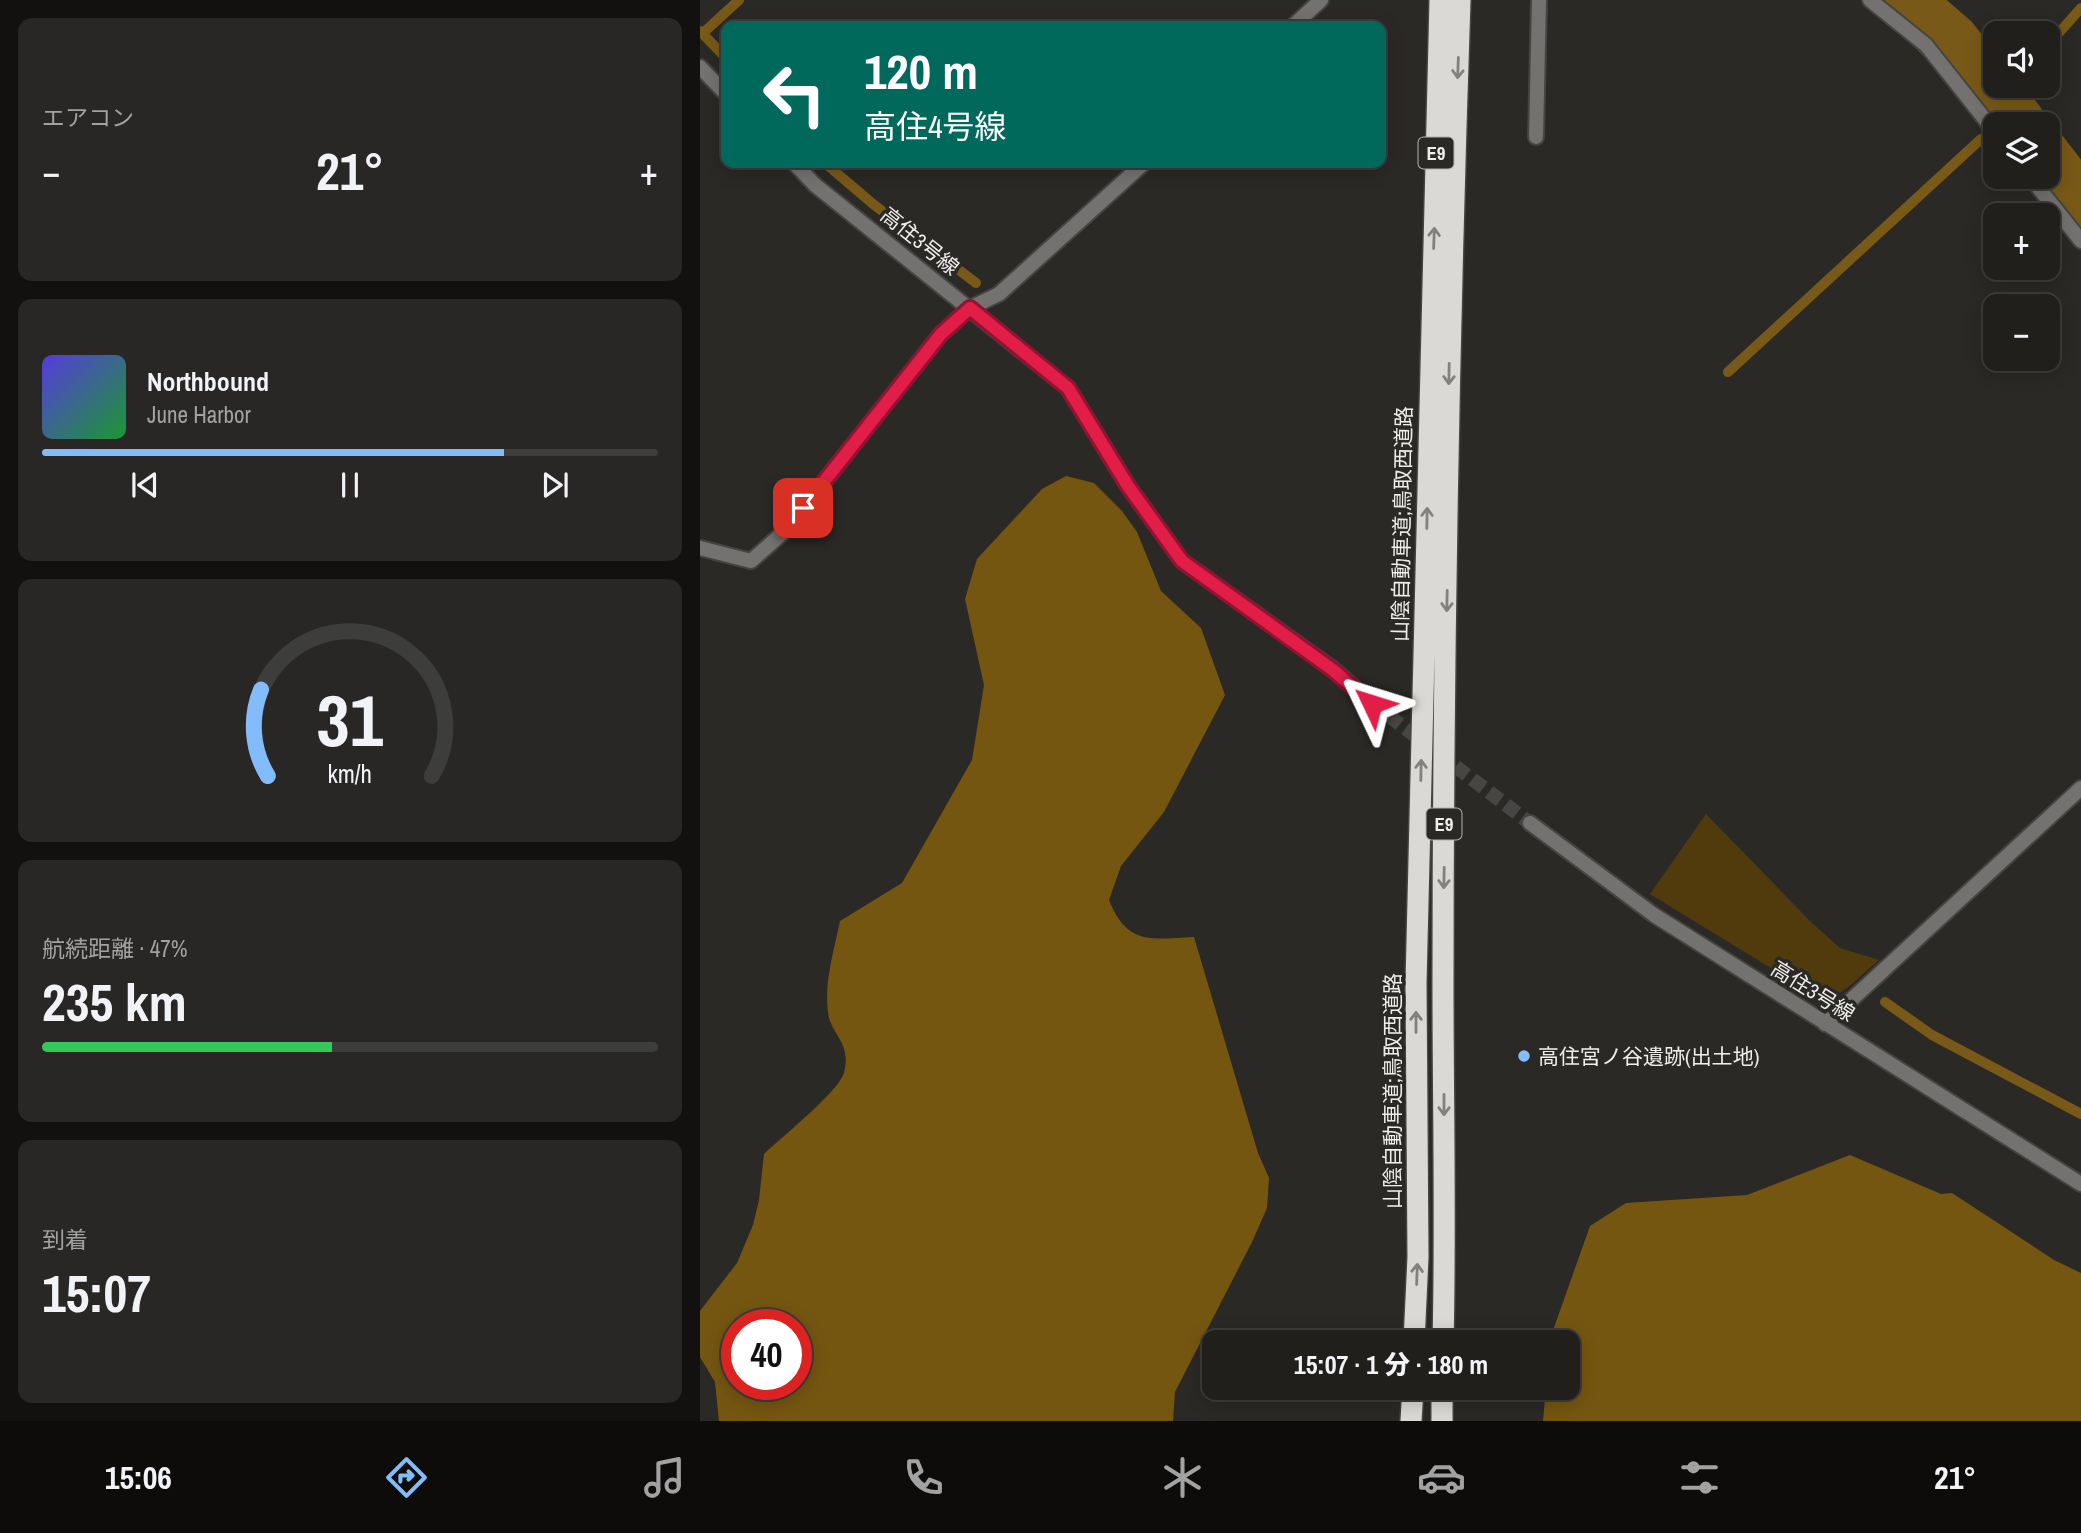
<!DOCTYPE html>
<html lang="ja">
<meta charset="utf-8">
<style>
body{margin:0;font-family:"Archivo Narrow","Noto Sans JP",sans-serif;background:#282725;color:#f1f3f6;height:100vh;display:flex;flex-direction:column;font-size:26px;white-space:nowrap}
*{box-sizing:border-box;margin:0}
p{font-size:23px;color:#a2a2a3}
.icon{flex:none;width:38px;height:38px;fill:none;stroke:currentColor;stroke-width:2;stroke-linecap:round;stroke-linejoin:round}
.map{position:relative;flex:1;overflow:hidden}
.details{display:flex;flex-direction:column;gap:18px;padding:18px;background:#12110f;width:700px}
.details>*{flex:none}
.hud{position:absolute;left:21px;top:21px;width:665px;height:147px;border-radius:14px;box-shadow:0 4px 18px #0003,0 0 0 2px #3d3d3b;background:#00695c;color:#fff;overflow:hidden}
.buttons{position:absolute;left:1283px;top:21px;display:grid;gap:14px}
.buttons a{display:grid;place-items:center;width:77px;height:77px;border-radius:14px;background:#201f1c;box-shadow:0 4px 18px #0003,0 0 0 2px #3d3d3b;font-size:35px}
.speed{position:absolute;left:21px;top:1309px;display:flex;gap:14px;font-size:35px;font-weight:700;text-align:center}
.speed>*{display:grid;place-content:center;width:91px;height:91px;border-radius:50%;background:#201f1c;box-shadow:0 4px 18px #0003,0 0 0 2px #3d3d3b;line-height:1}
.speed .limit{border:10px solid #d22;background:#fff;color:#111}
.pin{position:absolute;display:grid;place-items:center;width:60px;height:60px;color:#fff;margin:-30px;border-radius:14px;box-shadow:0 4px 10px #0006}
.me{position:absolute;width:77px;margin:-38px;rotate:311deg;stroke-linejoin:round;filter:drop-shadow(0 0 5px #0008)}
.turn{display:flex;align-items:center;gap:24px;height:147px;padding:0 28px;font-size:32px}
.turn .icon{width:91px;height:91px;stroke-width:2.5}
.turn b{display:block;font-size:49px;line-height:60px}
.big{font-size:52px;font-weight:800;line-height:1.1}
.details .tile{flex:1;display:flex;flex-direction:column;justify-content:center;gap:10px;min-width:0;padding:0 24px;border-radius:14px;background:#282725}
.details .dial{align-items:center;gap:0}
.dial svg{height:182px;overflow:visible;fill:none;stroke:#3d3d3b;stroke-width:7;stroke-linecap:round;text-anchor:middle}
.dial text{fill:#f1f3f6;stroke:none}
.song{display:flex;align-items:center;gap:21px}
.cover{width:84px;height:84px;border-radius:10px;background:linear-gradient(135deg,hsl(250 70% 55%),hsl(130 70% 35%))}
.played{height:7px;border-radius:4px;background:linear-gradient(90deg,#82bcfa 75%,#3d3d3b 75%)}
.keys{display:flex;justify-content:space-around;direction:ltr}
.heat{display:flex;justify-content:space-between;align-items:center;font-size:38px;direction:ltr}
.charge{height:10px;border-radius:5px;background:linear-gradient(90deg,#34c759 47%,#3d3d3b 0)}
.trip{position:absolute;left:502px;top:1330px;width:378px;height:70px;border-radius:14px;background:#201f1c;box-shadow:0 4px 18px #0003,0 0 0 2px #3d3d3b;font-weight:800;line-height:70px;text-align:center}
.tab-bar{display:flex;height:112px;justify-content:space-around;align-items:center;background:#0d0c0b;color:#a2a2a3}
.tab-bar .icon{width:49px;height:49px}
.tab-bar .current{color:#82bcfa}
.tab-bar b{font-size:32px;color:#f1f3f6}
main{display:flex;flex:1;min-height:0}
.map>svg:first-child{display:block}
.green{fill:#513b0c}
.forest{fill:#755611;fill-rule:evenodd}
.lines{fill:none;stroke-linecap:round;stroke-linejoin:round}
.stream{stroke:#795917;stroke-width:10}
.river{stroke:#795917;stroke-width:56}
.tertiary-tunnel{stroke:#484644;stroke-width:14;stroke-dasharray:14 7;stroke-linecap:butt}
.minor-casing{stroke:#464442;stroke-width:18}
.tertiary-casing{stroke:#464442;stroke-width:18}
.motorway-casing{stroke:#464442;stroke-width:24}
.minor{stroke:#737271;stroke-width:14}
.tertiary{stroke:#737271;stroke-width:14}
.motorway{stroke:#dbd9d5;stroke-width:21}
.oneway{stroke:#83817e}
.route-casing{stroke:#92132f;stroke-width:18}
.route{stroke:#e11d48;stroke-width:12}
.poi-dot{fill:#82bcfa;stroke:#2b2926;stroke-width:2.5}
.labels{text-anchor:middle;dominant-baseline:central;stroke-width:7;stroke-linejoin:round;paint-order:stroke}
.shield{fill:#2b2926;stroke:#b4b2b0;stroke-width:2}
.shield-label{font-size:19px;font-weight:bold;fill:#efedeb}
.street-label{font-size:21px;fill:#efedeb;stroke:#2b2926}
.poi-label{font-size:21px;fill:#efedeb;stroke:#2b2926;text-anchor:start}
</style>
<main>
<section class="details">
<div class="tile"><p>エアコン</p>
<div class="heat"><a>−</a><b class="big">21°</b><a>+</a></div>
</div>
<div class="tile">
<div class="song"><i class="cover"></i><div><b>Northbound</b><p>June Harbor</p></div></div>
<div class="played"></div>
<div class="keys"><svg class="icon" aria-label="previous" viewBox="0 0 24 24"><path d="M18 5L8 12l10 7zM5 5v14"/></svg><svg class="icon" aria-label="pause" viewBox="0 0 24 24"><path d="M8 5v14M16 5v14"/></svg><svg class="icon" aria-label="next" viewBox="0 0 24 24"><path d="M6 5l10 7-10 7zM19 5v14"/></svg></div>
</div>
<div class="tile dial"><svg viewBox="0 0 100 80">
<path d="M14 69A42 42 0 1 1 86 69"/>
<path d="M14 69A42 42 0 0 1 11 31" stroke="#82bcfa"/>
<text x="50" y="56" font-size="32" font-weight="700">31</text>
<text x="50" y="72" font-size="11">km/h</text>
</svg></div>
<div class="tile"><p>航続距離 · 47%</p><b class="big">235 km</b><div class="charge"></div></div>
<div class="tile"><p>到着</p><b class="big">15:07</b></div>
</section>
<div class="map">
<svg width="1381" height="1421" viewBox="0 0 1381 1421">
<rect width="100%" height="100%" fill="#2b2926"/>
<path class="green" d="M 1006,814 L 1111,922 L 1140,948 L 1179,960 C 1160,975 1145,996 1121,999 L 950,894 Z"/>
<path class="forest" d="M 366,476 L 394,483 L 422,511 L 437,532 L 461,591 L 501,628 L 525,695 L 464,812 L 421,866 L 409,900 C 427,946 452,939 494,937 L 558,1153 L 569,1178 L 567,1208 L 552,1242 L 475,1392 L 473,1421 L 19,1421 L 15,1382 L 0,1357 L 0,1311 L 37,1263 L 53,1225 L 59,1200 L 64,1154 C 81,1138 138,1092 144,1073 C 152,1042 130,1034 128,1012 C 124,982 134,951 140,921 L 202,883 L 272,760 L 284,685 L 265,599 L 277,559 L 342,489 ZM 37,1325 L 96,1325 L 96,1384 L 37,1384 Z
M 1150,1155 L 1241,1194 L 1252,1193 L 1354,1260 L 1381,1273 L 1381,1421 L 843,1421 L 846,1388 L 868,1388 L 868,1342 L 851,1342 L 851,1336 L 890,1226 L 926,1203 L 1047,1195 Z"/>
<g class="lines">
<path class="stream" d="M 1239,0 L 1268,25 L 1295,59
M 0,31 L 26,58
M 3,33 L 39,0
M 1348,45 L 1381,8
M 1316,86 L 1347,124
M 1348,125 L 1381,168
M 125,163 L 173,204 L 276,283
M 1028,372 L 1281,139
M 1185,1002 L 1232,1035 L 1381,1114"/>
<path class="river" d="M 1202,0 C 1247,34 1284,79 1318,124
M 1348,163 L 1381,207"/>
<path class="tertiary-tunnel" d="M 672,703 L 830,823"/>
<g class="minor-casing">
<path id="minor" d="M 1170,0 L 1226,45 L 1295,132
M 593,26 L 621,0
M 836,137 L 839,0
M 1330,177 L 1381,241
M 0,548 L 51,561 L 86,530 L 241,334 L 270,308 L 299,294 L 444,163
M 1125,1024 L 1381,788"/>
</g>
<g class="tertiary-casing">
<path id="tertiary" d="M 0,67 L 26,94
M 94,163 L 115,185 L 368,388 L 428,486 L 482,561 L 633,669 L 672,703
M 830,823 L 954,915 L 1381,1184"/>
</g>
<g class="motorway-casing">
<path id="motorway" d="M 714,1342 L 718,1257 L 716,983 L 740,0
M 743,1342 C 746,1223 743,1104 743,985 C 743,656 749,328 760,0
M 711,1421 L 713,1388
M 742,1421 L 742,1388"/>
</g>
<use href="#minor" class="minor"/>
<use href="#tertiary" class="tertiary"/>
<use href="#motorway" class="motorway"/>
</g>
<defs><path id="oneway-shaft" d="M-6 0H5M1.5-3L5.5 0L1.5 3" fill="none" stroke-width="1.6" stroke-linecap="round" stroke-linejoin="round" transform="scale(1.75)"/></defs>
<g class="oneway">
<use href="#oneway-shaft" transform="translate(758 68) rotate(92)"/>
<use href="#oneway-shaft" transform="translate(734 238) rotate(-88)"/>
<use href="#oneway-shaft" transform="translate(749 374) rotate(91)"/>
<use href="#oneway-shaft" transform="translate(727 518) rotate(-89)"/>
<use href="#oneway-shaft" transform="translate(747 601) rotate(91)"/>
<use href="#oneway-shaft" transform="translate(721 770) rotate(-89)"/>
<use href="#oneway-shaft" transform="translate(744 878) rotate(91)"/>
<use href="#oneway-shaft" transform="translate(716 1022) rotate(-90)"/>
<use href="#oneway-shaft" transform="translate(744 1105) rotate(90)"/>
<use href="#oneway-shaft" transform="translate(717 1274) rotate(-88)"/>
</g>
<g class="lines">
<g class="route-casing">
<path id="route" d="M 103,508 L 241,334 L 270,308 L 368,388 L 428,486 L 482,561 L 633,670 L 672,704"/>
</g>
<use href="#route" class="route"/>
</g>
<circle class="poi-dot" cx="824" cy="1056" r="7"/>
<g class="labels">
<g class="shield">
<rect x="718.5" y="137.5" width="35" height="31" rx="5"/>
<rect x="726.5" y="808.5" width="35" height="31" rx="5"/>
</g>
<g class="shield-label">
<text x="736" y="153">E9</text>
<text x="744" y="824">E9</text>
</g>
<g class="street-label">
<text transform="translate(220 241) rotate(39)">高住3号線</text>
<text transform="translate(702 524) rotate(-89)">山陰自動車道;鳥取西道路</text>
<text transform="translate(1113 991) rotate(32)">高住3号線</text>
<text transform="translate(692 1091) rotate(-90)">山陰自動車道;鳥取西道路</text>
</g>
<g class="poi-label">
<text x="838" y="1056">高住宮ノ谷遺跡(出土地)</text>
</g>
</g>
</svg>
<div class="buttons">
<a><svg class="icon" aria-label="sound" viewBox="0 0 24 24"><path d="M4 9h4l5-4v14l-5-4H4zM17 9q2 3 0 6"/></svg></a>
<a><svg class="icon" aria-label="layers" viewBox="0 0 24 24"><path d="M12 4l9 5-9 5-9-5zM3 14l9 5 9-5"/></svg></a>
<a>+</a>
<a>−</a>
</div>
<div class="speed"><div class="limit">40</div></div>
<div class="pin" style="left:103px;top:508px;background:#d93025"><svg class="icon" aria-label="arrive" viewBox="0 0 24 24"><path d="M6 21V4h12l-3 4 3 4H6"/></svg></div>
<svg class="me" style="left:672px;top:704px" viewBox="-20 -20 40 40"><path d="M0-17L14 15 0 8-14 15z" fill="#e11d48" stroke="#fff" stroke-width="4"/></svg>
<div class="trip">15:07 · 1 分 · 180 m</div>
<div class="hud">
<div class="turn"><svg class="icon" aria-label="left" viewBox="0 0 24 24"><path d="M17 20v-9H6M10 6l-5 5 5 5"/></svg><div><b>120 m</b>高住4号線</div></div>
</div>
</div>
</main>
<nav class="tab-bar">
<b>15:06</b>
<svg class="icon current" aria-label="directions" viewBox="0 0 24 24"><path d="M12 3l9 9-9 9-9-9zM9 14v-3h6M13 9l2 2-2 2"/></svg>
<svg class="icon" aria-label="music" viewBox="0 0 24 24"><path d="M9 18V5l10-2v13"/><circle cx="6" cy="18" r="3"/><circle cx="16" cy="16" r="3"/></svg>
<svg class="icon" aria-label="phone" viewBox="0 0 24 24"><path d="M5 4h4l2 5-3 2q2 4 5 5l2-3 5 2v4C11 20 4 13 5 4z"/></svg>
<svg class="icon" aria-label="climate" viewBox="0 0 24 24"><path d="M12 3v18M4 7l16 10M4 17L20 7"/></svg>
<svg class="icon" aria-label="car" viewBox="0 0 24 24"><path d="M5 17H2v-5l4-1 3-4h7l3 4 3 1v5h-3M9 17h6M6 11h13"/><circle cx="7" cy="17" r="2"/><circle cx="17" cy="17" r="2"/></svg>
<svg class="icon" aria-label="filters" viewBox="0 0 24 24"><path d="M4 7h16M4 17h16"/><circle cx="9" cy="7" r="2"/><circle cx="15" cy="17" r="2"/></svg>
<b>21°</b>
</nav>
